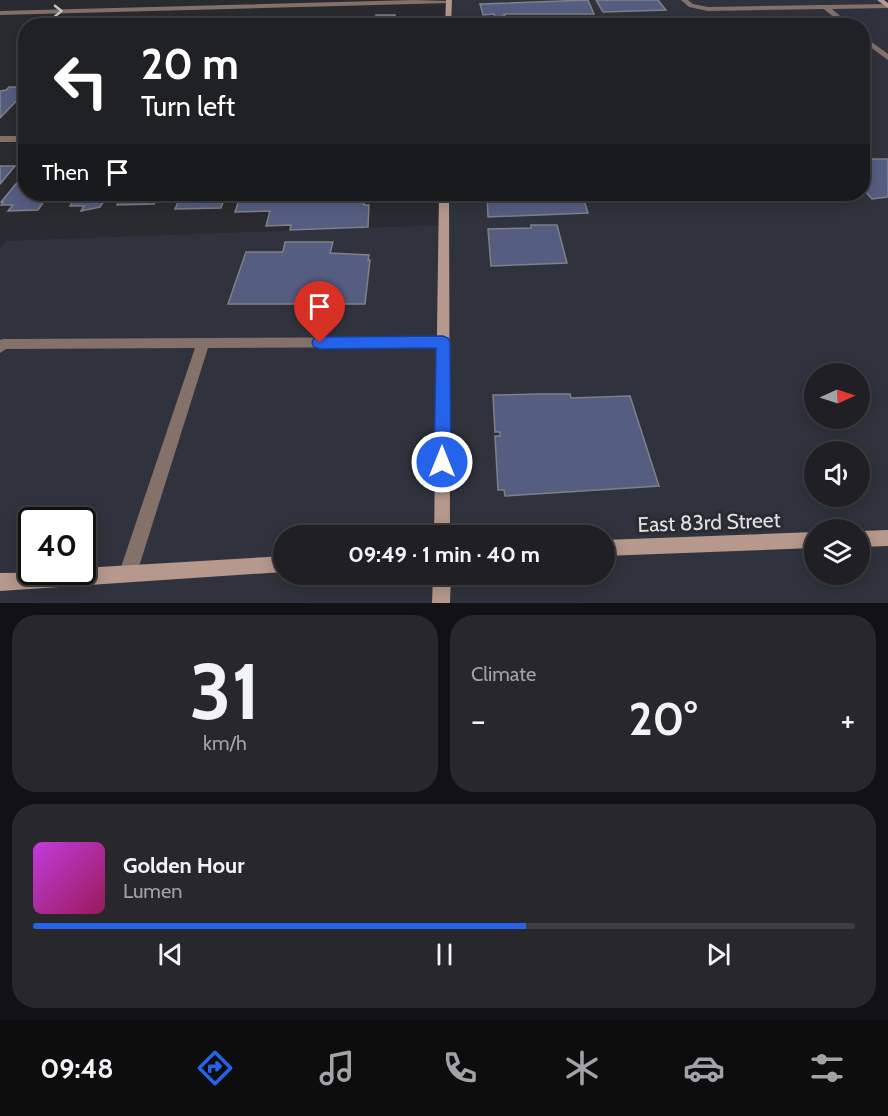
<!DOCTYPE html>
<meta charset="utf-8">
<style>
body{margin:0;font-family:Cabin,sans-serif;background:#28282c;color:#f1f3f6;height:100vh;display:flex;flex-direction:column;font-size:22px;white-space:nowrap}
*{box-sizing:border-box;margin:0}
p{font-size:20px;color:#a2a3a6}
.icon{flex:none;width:33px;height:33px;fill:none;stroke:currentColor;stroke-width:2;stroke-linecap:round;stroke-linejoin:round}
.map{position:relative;height:603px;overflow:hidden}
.drawer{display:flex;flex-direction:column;gap:12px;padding:12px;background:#121214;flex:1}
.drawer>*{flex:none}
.hud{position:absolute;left:18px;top:18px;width:852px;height:183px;border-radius:24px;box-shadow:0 3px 15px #0003,0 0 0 2px #3d3e41;background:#202124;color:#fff;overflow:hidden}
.needle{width:39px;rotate:87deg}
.buttons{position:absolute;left:804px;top:363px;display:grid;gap:12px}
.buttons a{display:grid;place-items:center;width:66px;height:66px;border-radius:50%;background:#202024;box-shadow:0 3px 15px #0003,0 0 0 2px #3d3e41;font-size:30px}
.speed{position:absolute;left:18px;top:507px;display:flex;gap:12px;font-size:30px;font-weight:700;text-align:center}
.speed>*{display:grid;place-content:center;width:78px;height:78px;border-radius:50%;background:#202024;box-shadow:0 3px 15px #0003,0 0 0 2px #3d3e41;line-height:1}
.speed .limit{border:3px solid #111;border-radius:9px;background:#fff;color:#111}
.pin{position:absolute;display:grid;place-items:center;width:51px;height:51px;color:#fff;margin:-62px -26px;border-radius:50% 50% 50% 0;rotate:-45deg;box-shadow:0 0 6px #0007}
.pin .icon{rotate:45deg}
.me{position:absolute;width:66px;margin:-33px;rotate:0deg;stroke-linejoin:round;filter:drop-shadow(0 0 4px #0008)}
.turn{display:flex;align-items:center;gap:21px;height:126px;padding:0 24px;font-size:27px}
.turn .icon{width:78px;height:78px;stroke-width:2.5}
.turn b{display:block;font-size:42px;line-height:51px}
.then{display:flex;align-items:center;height:57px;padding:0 24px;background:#0003;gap:12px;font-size:22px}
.big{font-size:45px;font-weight:700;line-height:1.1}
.drawer .tile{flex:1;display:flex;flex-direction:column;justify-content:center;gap:9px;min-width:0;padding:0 21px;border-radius:24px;background:#28282c}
.drawer .dial{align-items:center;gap:0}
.dial b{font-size:78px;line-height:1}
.song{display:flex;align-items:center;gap:18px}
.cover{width:72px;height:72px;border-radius:9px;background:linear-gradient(135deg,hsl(290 70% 55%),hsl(330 70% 35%))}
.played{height:6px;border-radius:3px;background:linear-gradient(90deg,#2563eb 60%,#3d3e41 60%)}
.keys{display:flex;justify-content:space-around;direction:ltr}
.heat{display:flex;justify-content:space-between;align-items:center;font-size:33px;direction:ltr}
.drawer .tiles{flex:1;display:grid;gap:12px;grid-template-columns:1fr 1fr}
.tile:last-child{grid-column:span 2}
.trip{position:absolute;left:273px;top:525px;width:342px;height:60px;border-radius:30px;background:#202024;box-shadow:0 3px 15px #0003,0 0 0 2px #3d3e41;font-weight:700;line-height:60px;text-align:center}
.tab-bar{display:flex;height:96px;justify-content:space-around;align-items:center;background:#0d0d0e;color:#a2a3a6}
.tab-bar .icon{width:42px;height:42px}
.tab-bar .selected{color:#2563eb}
.tab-bar b{font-size:27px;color:#f1f3f6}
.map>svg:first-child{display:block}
.built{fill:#30333d;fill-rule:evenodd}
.building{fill:#555d81;stroke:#7f8187;stroke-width:1.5}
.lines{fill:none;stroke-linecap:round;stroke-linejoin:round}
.lane{fill:#847169;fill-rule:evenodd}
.street{fill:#847169;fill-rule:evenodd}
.secondary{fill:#b6988c;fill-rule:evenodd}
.oneway{stroke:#c9c4c5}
.route{fill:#2563eb;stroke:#184099;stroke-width:1.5}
.labels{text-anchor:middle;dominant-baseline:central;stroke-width:6;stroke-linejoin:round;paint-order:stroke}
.near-street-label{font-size:21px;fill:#e0e0e4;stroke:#2a2b30}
</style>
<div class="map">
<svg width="888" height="603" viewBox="0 0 888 603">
<rect width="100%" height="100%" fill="#2a2b30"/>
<path class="built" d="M 449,0 L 880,0 L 888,6 L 888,603 L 0,603 L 0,250 L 6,241 L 443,225 L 444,194 L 862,194 L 862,26 L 448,25 ZM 814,374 L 860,374 L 860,418 L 814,418 ZM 814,452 L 860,452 L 860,496 L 814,496 ZM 32,520 L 82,520 L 82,572 L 32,572 ZM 814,530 L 860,530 L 860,574 L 814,574 ZM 284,536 L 604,536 L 604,574 L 284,574 Z"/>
<path class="building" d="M 588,0 L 594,14 L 504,14 L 505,16 L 495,17 L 494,14 L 483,15 L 480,4 Z
M 596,0 L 658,0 L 666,10 L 603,12 Z
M 376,15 L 395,15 L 395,23 L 390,23 L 390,26 L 335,26 L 335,21 L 376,18 Z
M 235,20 L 232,26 L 206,26 L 209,21 Z
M 170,22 L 198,22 L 196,26 L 168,26 Z
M 9,87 L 26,87 L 26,91 L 0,118 L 0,91 L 6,90 Z
M 862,159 L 888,159 L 888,197 L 872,199 L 862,188 Z
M 0,166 L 15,166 L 0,184 Z
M 25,173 L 26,194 L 49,194 L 38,210 L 8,211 L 13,205 L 1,205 L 3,202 L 1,202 Z
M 66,194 L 112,194 L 109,198 L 105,199 L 100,207 L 81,211 L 84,206 L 70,206 L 73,201 L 61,201 Z
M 123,194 L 161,194 L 154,204 L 117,205 Z
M 179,194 L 228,194 L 226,194 L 221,208 L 175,209 L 181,195 L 178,195 Z
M 241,194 L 364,194 L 364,205 L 369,205 L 368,227 L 290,230 L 291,225 L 266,226 L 270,211 L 235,212 Z
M 487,194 L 582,194 L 588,213 L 488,217 Z
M 531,225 L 557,225 L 567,263 L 491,266 L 488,229 L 531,228 Z
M 285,242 L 333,242 L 330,253 L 369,255 L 368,260 L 370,260 L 365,304 L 228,304 L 246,252 L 283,252 Z
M 539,394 L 570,394 L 571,398 L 630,396 L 659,486 L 505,496 L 504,490 L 498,490 L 495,436 L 500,436 L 500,432 L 495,432 L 493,395 Z"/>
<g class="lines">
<path class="lane" d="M 681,0 L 688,0 L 693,4 L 708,7 L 888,4 L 888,8 L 832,9 L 852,26 L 844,26 L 824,9 L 708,11 L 689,7 Z
M 862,35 L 888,54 L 888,60 L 862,41 Z
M 443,337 L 448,338 L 449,342 L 448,346 L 443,347 L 208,348 L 137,573 L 134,579 L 128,582 L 122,579 L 119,573 L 195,348 L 6,349 L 0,353 L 0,340 L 3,339 Z"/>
<path class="street" d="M 414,0 L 452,1 L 449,3 L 0,15 L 0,11 Z
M 0,136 L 26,136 L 26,142 L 0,142 Z"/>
<path class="secondary" d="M 446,0 L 452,0 L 451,26 L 445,26 Z
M 877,0 L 884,0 L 888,3 L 888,8 Z
M 439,194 L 449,194 L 450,536 L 434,536 Z
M 888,530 L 888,546 L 860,547 L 860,531 Z
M 814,532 L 814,548 L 604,556 L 604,540 Z
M 284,556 L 284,572 L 0,591 L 0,573 L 82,572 L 82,568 Z
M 433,574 L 451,574 L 450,603 L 432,603 Z"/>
</g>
<defs><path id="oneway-chevron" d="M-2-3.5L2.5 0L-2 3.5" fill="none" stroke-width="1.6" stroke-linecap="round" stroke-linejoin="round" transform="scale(1.5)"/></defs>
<use class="oneway" href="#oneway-chevron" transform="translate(58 11) rotate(-1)"/>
<path class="route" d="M 443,336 L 448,338 L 450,342 L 451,462 L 448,468 L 442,471 L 436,468 L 434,462 L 436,348 L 320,349 L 314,347 L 312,343 L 314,338 L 320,337 Z"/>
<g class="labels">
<g class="near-street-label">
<text transform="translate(709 522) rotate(-2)">East 83rd Street</text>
</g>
</g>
</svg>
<div class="buttons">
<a><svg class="needle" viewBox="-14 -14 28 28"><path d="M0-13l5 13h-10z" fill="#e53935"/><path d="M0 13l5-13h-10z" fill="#a2a3a6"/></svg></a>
<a><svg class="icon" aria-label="sound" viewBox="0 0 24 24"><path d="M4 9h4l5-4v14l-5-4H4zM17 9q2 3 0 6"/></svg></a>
<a><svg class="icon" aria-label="layers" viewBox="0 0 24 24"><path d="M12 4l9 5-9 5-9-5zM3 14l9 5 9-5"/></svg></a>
</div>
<div class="speed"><div class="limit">40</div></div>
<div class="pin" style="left:320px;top:343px;background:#d93025"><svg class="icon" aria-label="arrive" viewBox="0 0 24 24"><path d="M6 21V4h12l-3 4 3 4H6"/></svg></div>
<svg class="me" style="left:442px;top:462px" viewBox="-20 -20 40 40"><circle r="17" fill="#2563eb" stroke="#fff" stroke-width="3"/><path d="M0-11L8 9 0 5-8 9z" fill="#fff"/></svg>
<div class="trip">09:49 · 1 min · 40 m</div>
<div class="hud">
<div class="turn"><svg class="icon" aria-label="left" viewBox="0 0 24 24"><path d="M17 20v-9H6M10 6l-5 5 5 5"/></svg><div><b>20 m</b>Turn left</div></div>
<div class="then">Then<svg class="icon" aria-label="arrive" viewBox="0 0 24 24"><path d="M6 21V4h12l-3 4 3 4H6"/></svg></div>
</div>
</div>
<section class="drawer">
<div class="tiles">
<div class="tile dial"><b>31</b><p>km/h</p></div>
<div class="tile"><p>Climate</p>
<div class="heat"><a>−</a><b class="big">20°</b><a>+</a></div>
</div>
<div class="tile">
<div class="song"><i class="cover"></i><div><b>Golden Hour</b><p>Lumen</p></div></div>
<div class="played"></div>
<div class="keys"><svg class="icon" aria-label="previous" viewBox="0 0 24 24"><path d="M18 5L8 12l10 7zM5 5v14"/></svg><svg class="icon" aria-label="pause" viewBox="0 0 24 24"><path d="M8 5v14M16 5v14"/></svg><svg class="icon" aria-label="next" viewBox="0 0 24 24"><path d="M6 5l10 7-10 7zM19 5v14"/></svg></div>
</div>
</div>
</section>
<nav class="tab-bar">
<b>09:48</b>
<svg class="icon selected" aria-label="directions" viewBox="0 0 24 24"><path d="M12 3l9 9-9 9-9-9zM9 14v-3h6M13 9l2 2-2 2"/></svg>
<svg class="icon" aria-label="music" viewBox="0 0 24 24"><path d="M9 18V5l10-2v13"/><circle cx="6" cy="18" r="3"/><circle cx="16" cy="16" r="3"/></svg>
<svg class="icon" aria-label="phone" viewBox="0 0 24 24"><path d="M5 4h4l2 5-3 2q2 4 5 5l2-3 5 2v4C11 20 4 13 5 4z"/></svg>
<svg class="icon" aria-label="climate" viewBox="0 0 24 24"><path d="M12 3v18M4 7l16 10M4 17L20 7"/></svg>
<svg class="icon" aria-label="car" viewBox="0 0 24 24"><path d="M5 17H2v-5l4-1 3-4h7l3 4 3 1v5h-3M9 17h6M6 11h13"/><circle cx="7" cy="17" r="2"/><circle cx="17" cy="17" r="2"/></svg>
<svg class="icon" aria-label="filters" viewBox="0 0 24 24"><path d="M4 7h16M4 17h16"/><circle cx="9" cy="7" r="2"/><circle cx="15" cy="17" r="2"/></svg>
</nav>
